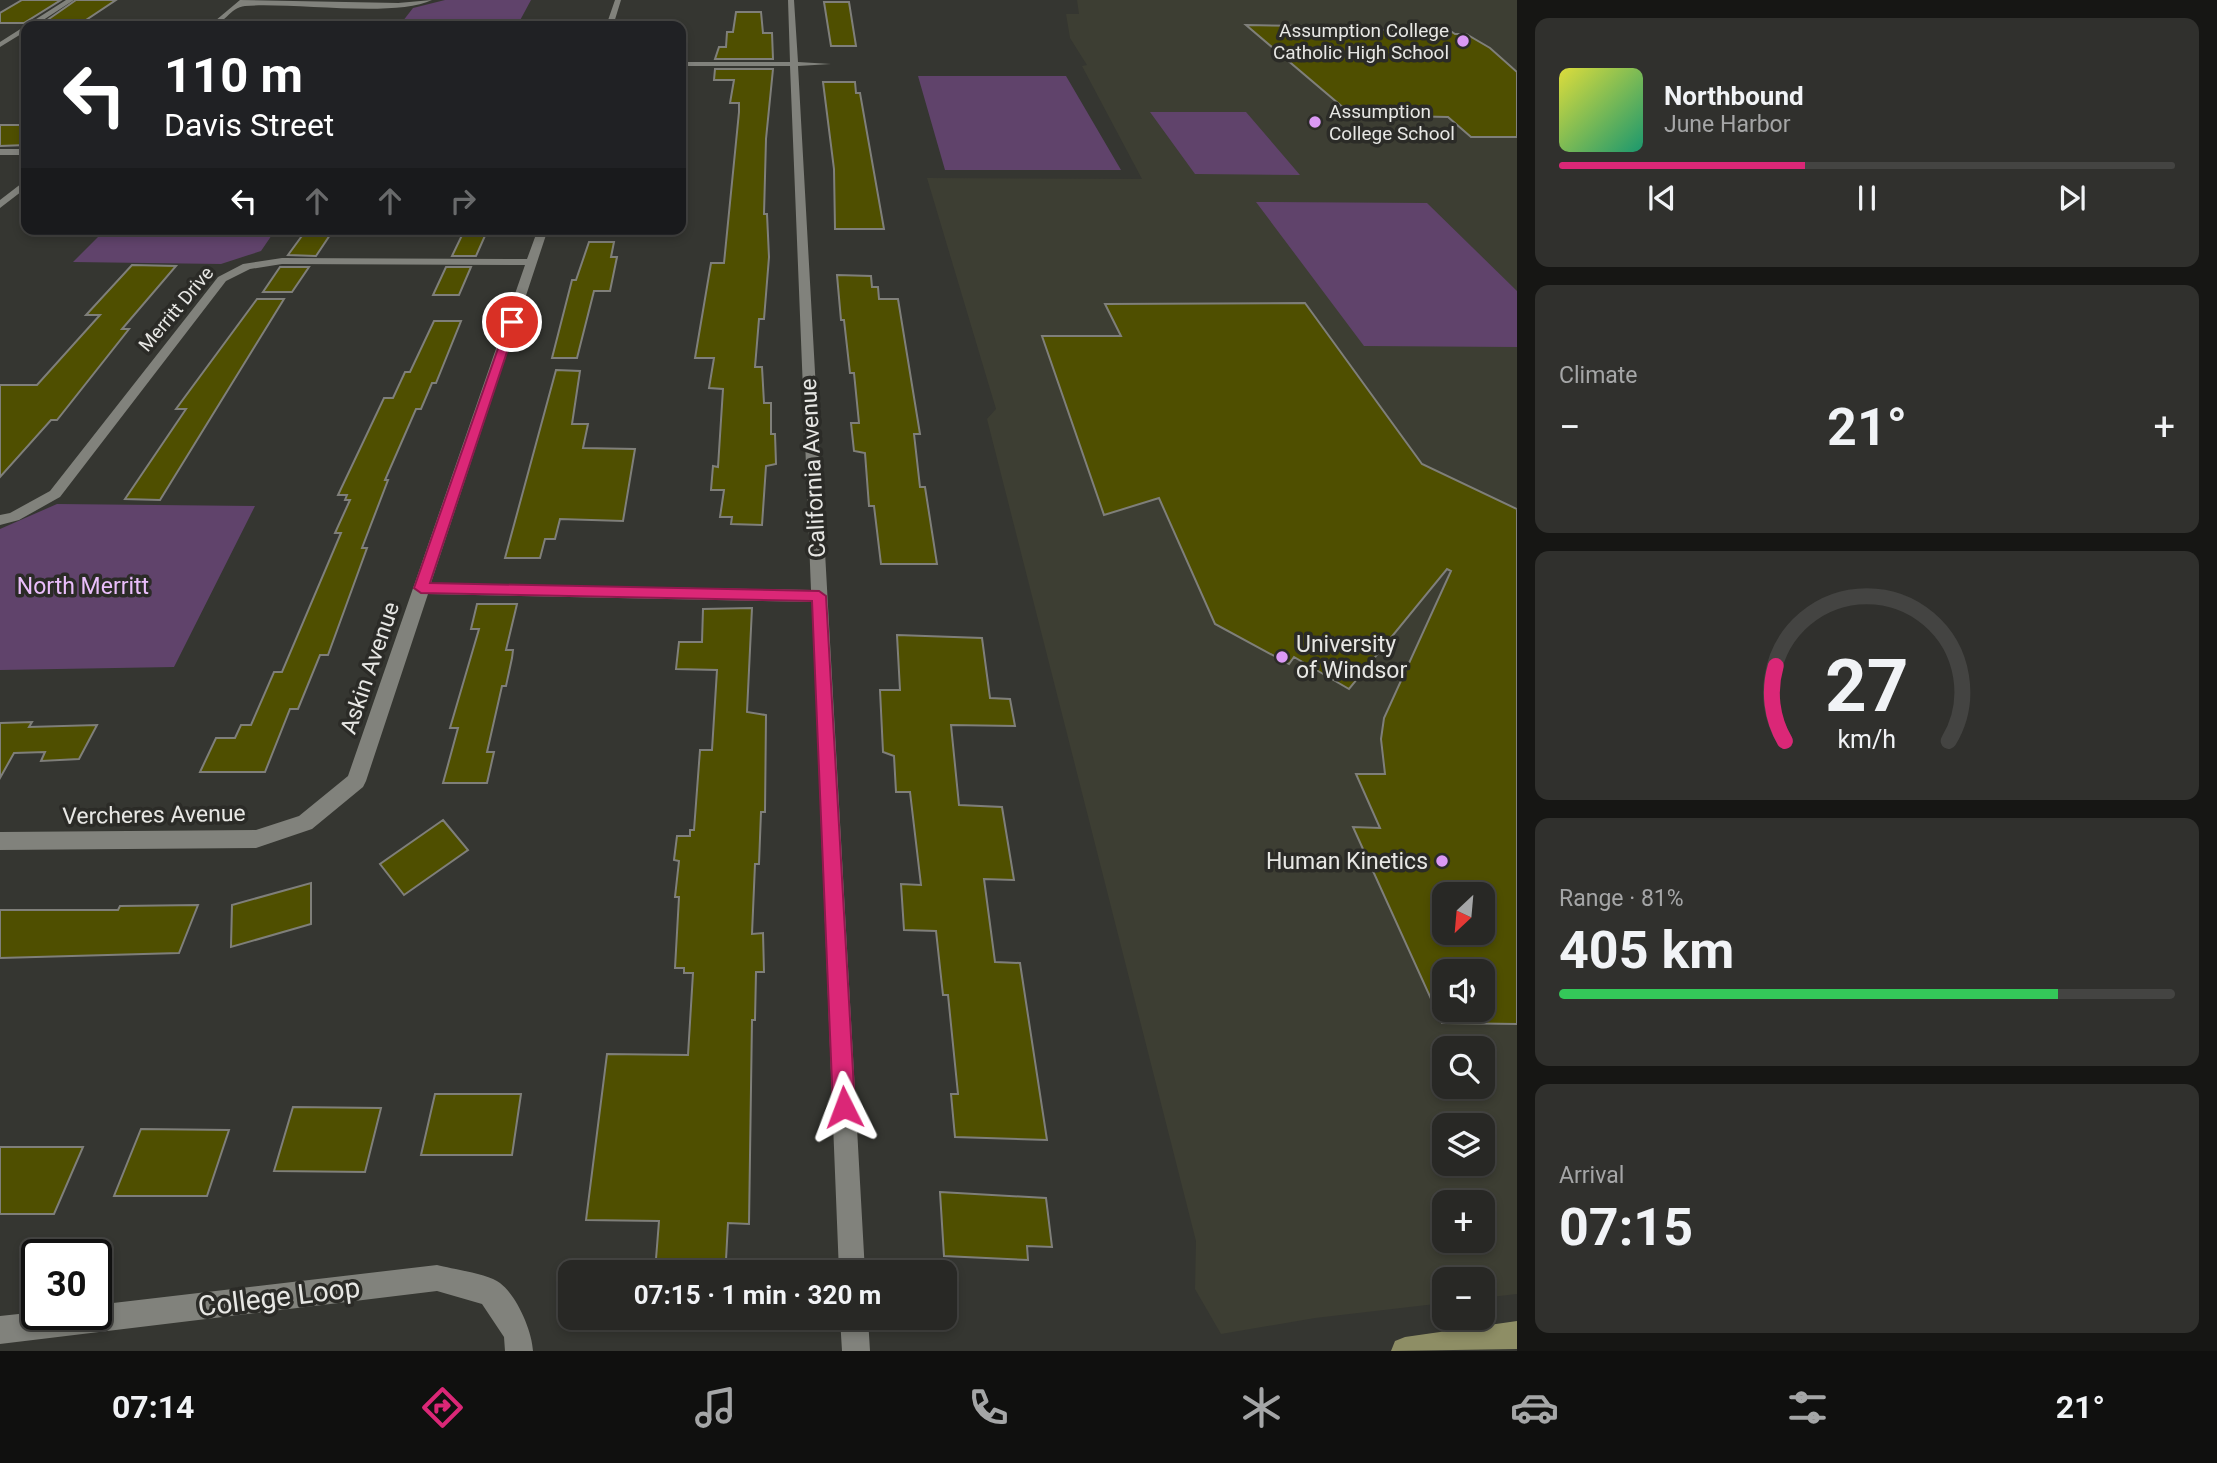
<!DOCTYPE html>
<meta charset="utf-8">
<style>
body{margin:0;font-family:Roboto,sans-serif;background:#30302d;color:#f1f3f6;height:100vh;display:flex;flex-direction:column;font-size:26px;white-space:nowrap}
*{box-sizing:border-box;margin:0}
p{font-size:23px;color:#a5a6a7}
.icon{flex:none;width:38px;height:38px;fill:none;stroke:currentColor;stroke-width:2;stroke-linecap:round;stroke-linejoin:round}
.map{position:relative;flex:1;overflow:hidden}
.side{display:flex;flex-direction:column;gap:18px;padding:18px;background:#161614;width:700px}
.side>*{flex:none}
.guide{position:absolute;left:21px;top:21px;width:665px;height:214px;border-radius:14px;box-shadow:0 4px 10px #0003,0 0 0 2px #444442;background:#202124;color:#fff;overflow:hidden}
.needle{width:46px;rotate:206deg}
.fabs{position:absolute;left:1432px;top:882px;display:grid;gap:14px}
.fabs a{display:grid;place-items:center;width:63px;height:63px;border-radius:14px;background:#282825;box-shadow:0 4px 10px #0003,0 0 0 2px #444442;font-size:35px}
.speed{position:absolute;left:21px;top:1239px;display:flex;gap:14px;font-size:35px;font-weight:700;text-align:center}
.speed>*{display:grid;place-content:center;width:91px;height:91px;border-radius:50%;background:#282825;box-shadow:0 4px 10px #0003,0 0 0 2px #444442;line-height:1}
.speed .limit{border:4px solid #111;border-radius:10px;background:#fff;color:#111}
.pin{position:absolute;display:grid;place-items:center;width:60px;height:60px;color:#fff;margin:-30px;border:4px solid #fff;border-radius:50%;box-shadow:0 2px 7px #0007}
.me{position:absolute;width:77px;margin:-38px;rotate:357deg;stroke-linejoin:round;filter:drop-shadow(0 0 5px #0008)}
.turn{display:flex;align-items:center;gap:24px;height:147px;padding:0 28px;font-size:32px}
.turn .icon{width:91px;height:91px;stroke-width:2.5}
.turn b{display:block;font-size:49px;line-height:60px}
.lanes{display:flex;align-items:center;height:66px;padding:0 28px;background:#0003;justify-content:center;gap:35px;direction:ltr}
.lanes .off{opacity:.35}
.big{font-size:52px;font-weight:700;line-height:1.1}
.side .widget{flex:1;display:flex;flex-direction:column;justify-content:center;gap:10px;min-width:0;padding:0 24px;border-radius:14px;background:#30302d}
.side .dial{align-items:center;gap:0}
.dial svg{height:182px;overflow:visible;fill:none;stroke:#444442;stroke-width:7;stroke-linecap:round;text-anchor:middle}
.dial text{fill:#f1f3f6;stroke:none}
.song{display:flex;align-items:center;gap:21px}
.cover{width:84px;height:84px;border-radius:10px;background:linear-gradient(135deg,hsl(60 70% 55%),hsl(160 70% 35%))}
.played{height:7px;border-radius:4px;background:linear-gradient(90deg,#db2777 40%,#444442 40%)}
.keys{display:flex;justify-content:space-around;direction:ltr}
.heat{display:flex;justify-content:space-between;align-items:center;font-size:38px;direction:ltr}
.charge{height:10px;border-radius:5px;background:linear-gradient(90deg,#34c759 81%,#444442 0)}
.trip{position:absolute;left:558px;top:1260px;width:399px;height:70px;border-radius:14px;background:#282825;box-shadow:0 4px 10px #0003,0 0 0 2px #444442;font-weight:700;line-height:70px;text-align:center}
.tabs{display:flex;height:112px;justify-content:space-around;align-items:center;background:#10100f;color:#a5a6a7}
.tabs .icon{width:49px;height:49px}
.tabs .active{color:#db2777}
.tabs b{font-size:32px;color:#f1f3f6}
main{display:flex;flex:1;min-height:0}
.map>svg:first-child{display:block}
.built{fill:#3d3e33;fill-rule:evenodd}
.green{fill:#60436b}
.building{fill:#4f4f00;stroke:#7f7f7a;stroke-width:2;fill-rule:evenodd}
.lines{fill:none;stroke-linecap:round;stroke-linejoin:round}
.street{fill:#81827c;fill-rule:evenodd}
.secondary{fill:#8e8e65;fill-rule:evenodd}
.route{fill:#db2777;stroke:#8e194d;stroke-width:2}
.poi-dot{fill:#db99f5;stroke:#2b2b27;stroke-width:2.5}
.labels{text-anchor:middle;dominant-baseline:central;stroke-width:7;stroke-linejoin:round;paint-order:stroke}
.far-poi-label{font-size:19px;fill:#e7e7e4;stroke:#2b2b27;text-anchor:end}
.far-street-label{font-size:19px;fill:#e7e7e4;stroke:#2b2b27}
.street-label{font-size:23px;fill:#e7e7e4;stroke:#2b2b27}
.park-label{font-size:23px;fill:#eabefb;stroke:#2b2b27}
.poi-label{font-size:23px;fill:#e7e7e4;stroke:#2b2b27;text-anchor:start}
.near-street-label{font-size:28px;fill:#e7e7e4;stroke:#2b2b27}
</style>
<main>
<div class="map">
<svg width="1517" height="1351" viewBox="0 0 1517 1351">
<rect width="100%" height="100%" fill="#353631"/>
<path class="built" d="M 1077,0 L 1517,0 L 1517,1294 L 1482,1298 L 1482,1279 L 1444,1279 L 1444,1303 L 1315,1318 L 1221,1334 L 1195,1289 L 1196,1241 L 987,419 L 996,409 L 927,178 L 1142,179 L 1082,66 L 1087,65 L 1070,38 L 1066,14 L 1079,14 ZM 1444,894 L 1482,894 L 1482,933 L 1444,933 ZM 1444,971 L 1482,971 L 1482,1010 L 1444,1010 ZM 1444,1048 L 1482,1048 L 1482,1087 L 1444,1087 ZM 1444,1125 L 1482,1125 L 1482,1164 L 1444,1164 ZM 1444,1202 L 1482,1202 L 1482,1241 L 1444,1241 Z"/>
<path class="green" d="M 445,0 L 531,0 L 517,26 L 399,26 L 413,8 Z
M 918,76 L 1066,76 L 1121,170 L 945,170 Z
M 1150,112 L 1246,112 L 1300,175 L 1195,174 Z
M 1256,202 L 1427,203 L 1517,291 L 1517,347 L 1364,346 Z
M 106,229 L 276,229 L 261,251 L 221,264 L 73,262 Z
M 57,504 L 255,506 L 174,667 L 0,670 L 0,529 Z"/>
<path class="building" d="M 22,0 L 61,0 L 24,23 L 0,23 L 0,13 Z
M 76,0 L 116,0 L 80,24 L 43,23 Z
M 824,2 L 849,2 L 856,46 L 831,46 Z
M 736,12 L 761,12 L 763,33 L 772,33 L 773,59 L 715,59 L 719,47 L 726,47 L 727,32 L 733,32 Z
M 1246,25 L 1308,26 L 1313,30 L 1449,30 L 1455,34 L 1466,34 L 1490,48 L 1517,72 L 1517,137 L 1471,137 L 1448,117 L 1352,115 Z
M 715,69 L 773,69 L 766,139 L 764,214 L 767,214 L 769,257 L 764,319 L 759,319 L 755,367 L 762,367 L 764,403 L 771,403 L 771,434 L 775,434 L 776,464 L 766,466 L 762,525 L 731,524 L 732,517 L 720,517 L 724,490 L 711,490 L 713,466 L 718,467 L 723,389 L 709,388 L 714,358 L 695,358 L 711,263 L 724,263 L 739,112 L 739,103 L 730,103 L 734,80 L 714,80 Z
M 823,82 L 855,82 L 856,93 L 860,93 L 884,229 L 835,229 L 834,169 Z
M 0,125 L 26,125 L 26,145 L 0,146 Z
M 307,229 L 334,229 L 316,256 L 288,255 Z
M 465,229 L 488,229 L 476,256 L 452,256 Z
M 589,242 L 614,242 L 611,257 L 617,257 L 610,291 L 594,291 L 577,358 L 552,358 L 572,280 L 576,280 Z
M 132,265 L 176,266 L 122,329 L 129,329 L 57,420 L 51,420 L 0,477 L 0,385 L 37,385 L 100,315 L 86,315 Z
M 280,267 L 309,267 L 292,292 L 263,292 Z
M 446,267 L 471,267 L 459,295 L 433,295 Z
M 837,275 L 871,276 L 872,287 L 878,287 L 879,299 L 898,299 L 920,434 L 914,434 L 920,487 L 925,487 L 937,564 L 881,564 L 874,506 L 869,506 L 865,453 L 854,451 L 851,423 L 859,423 L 854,373 L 850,373 L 844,320 L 841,320 Z
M 257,299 L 284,299 L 160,500 L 125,499 L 186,409 L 176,409 Z
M 1305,303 L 1422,464 L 1517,509 L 1517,1024 L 1442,1023 L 1353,827 L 1380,828 L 1356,774 L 1385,774 L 1381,739 L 1384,718 L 1451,571 L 1447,569 L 1349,689 L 1294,657 L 1289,664 L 1215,624 L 1159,498 L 1104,515 L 1042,336 L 1121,336 L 1105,304 ZM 1444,894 L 1482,894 L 1482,933 L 1444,933 ZM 1444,971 L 1482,971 L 1482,1010 L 1444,1010 Z
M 434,321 L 461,321 L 436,383 L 432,383 L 421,409 L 416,409 L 385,480 L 388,480 L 362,548 L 367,548 L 328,655 L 320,655 L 298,709 L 290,709 L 265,772 L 200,772 L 216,738 L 235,738 L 241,725 L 251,725 L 274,672 L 282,672 L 341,533 L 335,533 L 350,500 L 345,500 L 347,495 L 338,495 L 384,398 L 393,398 L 405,372 L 410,372 Z
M 556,370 L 580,371 L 572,424 L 588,424 L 583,448 L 635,449 L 623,521 L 560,519 L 555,539 L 545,539 L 540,558 L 505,558 Z
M 477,604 L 517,604 L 506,650 L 513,650 L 512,658 L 506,686 L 502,686 L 487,752 L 494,752 L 487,783 L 443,783 L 458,728 L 450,728 L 479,629 L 471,629 Z
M 752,608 L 747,712 L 766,715 L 765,812 L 761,812 L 759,864 L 755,864 L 752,934 L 763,933 L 764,972 L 756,972 L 755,1020 L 752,1020 L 749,1224 L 728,1223 L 726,1260 L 656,1259 L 659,1221 L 586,1220 L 607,1054 L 688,1055 L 693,973 L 684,973 L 684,968 L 675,968 L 679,897 L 675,897 L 679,861 L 674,860 L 677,836 L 690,836 L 690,830 L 694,830 L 700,750 L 712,750 L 717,670 L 676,669 L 679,642 L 702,642 L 703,609 Z
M 897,635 L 982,638 L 990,698 L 1010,699 L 1015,726 L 951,725 L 959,805 L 1002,807 L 1014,880 L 984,879 L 995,962 L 1020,963 L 1047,1140 L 955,1137 L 951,1094 L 958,1094 L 948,995 L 943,995 L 936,931 L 904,930 L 901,884 L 921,885 L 910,792 L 896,792 L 894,756 L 883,752 L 880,690 L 900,690 Z
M 32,722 L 29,727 L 97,725 L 79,759 L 41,761 L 45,752 L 14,753 L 0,778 L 0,723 Z
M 443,820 L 468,850 L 404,895 L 380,864 Z
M 311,883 L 311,924 L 231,947 L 232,905 Z
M 198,905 L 179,953 L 0,958 L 0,910 L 118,910 L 120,906 Z
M 435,1094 L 521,1094 L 512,1155 L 421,1155 Z
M 293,1107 L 381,1108 L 365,1172 L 274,1171 Z
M 141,1129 L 229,1130 L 207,1196 L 114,1196 Z
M 0,1147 L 83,1147 L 54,1214 L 0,1214 Z
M 940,1192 L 1046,1198 L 1052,1247 L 1027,1246 L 1028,1260 L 944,1256 Z"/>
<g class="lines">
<path class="street" d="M 66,0 L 74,0 L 34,26 L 26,26 L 26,31 L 0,47 L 0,42 Z
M 240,0 L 398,3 L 432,0 C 395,18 291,2 245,6 C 230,7 224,26 209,26 Z
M 615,0 L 621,0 L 613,26 L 606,26 Z
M 788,0 L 794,0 L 798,62 L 831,64 L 798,66 L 865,1272 L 839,1272 L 812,602 L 428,594 L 366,781 L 363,787 L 312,829 L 256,848 L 0,850 L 0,832 L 256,830 L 299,816 L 348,776 L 525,265 L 282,264 L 250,269 L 226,281 L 60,497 L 19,520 L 0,525 L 0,515 L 10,513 L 50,491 L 218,277 L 243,264 L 282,258 L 527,259 L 538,229 L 548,229 L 431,583 L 811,590 L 790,66 L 681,66 L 681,62 L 790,62 Z
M 0,149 L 26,149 L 26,155 L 0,155 Z
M 26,180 L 26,188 L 0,208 L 0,200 Z
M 437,1265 C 452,1269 489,1274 500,1283 C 517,1296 532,1331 533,1351 L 505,1351 L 504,1337 L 482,1304 L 437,1291 L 0,1344 L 0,1316 L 37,1312 L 37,1314 L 96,1314 L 96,1305 Z
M 840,1318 L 868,1318 L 870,1351 L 842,1351 Z"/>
<path class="secondary" d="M 1517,1321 L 1517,1349 L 1391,1351 L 1395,1341 L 1405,1337 Z"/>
</g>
<path class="route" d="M 508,320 L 517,322 L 430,583 L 819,591 L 826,596 L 855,1107 L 852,1115 L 844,1118 L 836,1115 L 833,1107 L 812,601 L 421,593 L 414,588 Z"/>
<g class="poi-dot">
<circle cx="1463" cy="41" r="7"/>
<circle cx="1315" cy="122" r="7"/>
<circle cx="1282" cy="657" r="7"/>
<circle cx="1442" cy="861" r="7"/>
</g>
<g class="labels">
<g class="far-poi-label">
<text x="1449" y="30">Assumption College<tspan x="1449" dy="22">Catholic High School</tspan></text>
<text x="1329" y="111" text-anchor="start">Assumption<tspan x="1329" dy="22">College School</tspan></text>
</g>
<g class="far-street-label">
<text transform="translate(176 309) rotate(-50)">Merritt Drive</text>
</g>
<g class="street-label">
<text transform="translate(813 468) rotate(-93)">California Avenue</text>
<text transform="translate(370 668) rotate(-71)">Askin Avenue</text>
<text transform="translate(154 815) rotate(-1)">Vercheres Avenue</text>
</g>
<g class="park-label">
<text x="83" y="586">North Merritt</text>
</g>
<g class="poi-label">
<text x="1296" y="644">University<tspan x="1296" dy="26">of Windsor</tspan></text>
<text x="1428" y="861" text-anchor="end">Human Kinetics</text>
</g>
<g class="near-street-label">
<text transform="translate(279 1297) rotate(-7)">College Loop</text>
</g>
</g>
</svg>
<div class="fabs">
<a><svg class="needle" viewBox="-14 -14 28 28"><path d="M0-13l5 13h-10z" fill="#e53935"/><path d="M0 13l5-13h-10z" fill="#a5a6a7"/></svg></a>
<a><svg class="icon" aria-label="sound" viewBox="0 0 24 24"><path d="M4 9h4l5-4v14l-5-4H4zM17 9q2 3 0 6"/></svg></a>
<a><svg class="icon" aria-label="search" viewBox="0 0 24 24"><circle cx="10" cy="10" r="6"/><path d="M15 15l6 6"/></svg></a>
<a><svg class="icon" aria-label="layers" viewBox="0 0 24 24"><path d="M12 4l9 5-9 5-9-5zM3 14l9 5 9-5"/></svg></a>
<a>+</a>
<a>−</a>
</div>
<div class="speed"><div class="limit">30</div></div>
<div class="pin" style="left:512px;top:322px;background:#d93025"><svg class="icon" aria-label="arrive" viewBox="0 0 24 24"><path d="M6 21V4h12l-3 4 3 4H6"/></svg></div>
<svg class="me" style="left:844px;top:1107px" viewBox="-20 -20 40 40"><path d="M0-17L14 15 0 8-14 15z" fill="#db2777" stroke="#fff" stroke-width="4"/></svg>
<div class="trip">07:15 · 1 min · 320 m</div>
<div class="guide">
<div class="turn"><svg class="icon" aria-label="left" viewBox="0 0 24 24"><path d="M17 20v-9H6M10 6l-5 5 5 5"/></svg><div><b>110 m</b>Davis Street</div></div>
<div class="lanes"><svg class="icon" aria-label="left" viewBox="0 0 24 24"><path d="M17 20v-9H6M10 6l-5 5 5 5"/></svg><svg class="icon off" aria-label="ahead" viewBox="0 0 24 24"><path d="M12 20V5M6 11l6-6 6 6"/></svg><svg class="icon off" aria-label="ahead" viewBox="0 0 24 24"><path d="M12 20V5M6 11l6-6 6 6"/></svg><svg class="icon off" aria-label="right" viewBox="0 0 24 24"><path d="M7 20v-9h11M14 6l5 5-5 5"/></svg></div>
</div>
</div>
<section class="side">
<div class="widget">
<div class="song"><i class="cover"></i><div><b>Northbound</b><p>June Harbor</p></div></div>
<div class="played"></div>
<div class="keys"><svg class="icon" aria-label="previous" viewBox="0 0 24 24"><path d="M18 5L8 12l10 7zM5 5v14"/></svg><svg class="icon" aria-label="pause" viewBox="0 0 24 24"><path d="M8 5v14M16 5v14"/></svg><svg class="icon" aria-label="next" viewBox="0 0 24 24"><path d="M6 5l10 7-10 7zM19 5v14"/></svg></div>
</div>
<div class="widget"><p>Climate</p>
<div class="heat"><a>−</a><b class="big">21°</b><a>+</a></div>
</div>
<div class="widget dial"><svg viewBox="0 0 100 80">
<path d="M14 69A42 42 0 1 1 86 69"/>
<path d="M14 69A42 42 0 0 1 10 36" stroke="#db2777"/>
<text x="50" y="56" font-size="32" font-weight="700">27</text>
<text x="50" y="72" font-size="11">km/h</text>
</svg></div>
<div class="widget"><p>Range · 81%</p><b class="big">405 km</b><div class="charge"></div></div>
<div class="widget"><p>Arrival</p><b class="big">07:15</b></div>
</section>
</main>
<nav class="tabs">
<b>07:14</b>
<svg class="icon active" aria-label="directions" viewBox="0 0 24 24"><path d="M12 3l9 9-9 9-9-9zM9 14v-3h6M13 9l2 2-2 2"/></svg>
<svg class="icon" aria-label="music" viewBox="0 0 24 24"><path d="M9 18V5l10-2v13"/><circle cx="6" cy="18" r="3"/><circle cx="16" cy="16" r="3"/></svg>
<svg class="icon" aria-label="phone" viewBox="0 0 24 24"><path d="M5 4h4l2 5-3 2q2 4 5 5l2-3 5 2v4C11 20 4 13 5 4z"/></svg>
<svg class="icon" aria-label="climate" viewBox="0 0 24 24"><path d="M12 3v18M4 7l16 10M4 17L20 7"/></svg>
<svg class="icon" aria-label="car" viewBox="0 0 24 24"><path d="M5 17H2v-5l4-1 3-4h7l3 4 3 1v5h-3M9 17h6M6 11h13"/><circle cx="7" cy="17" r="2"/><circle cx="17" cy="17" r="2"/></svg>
<svg class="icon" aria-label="filters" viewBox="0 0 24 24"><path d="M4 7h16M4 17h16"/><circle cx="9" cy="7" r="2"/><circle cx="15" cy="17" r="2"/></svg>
<b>21°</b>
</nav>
